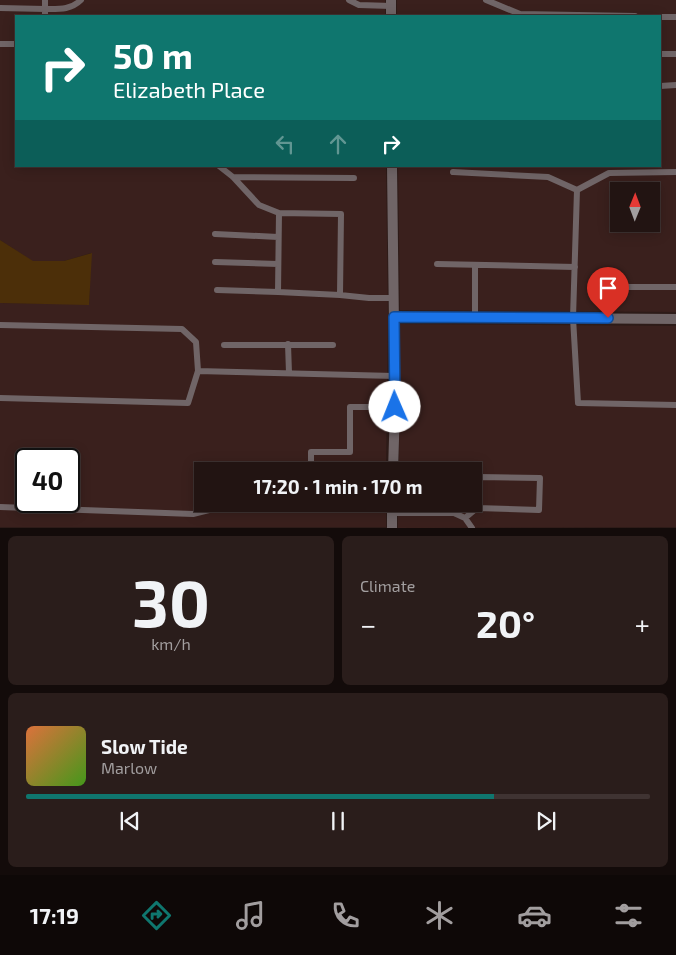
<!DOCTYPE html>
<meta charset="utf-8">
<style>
body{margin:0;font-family:"Exo 2",sans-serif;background:#2a1d1b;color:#f1f3f6;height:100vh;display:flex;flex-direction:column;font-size:19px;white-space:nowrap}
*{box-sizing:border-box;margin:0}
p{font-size:16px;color:#a29e9f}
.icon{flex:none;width:28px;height:28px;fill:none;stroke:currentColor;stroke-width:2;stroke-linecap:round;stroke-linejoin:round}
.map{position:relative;height:528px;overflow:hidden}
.sheet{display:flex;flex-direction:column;gap:8px;padding:8px;background:#130b0a;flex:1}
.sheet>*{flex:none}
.guide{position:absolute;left:15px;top:15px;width:646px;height:152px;border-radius:0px;box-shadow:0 2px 12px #0003,0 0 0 1px #3f3332;background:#0f766e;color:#fff;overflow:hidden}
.needle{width:32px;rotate:1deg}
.controls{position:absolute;left:610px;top:182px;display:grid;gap:10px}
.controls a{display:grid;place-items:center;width:50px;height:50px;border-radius:0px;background:#221412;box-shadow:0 2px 12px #0003,0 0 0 1px #3f3332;font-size:25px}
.speed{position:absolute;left:15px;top:448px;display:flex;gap:10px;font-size:25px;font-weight:700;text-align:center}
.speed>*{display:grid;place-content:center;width:65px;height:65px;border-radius:50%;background:#221412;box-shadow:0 2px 12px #0003,0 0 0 1px #3f3332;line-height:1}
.speed .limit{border:2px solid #111;border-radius:8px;background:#fff;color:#111}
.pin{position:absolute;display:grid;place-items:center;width:42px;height:42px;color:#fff;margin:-51px -21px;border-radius:50% 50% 50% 0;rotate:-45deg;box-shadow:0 0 5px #0007}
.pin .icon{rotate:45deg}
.me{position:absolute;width:55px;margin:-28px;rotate:359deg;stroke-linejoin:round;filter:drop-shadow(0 0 4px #0008)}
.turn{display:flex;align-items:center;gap:18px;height:105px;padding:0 15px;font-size:22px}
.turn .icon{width:65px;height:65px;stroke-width:2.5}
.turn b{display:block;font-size:35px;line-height:42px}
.lanes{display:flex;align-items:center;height:48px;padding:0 15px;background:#0003;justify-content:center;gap:25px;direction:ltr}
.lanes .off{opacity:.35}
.big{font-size:38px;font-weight:700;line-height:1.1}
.sheet .widget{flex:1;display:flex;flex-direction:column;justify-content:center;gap:8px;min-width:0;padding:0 18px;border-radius:8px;background:#2a1d1b}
.sheet .dial{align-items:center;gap:0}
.dial b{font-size:65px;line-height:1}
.song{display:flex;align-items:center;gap:15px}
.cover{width:60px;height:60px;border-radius:8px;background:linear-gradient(135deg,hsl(20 70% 55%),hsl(100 70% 35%))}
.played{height:5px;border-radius:2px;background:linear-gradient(90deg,#0f766e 75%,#3f3332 75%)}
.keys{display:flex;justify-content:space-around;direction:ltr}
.heat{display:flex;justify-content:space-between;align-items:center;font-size:28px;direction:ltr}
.sheet .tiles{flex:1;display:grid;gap:8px;grid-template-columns:1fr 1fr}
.widget:last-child{grid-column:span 2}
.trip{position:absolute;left:194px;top:462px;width:288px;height:50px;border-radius:0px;background:#221412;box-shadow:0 2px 12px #0003,0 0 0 1px #3f3332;font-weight:700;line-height:50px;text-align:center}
.menu{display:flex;height:80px;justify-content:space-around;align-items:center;background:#0e0807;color:#a29e9f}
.menu .icon{width:35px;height:35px}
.menu .selected{color:#0f766e}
.menu b{font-size:22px;color:#f1f3f6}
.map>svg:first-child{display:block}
.built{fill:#3a201d;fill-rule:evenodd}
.green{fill:#4c2f09}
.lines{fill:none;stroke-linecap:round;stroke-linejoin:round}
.service{stroke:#706567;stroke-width:6}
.minor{stroke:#706567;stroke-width:10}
.tertiary{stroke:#706567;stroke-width:10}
.route-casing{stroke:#114b97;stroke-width:12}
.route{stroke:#1a73e8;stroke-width:9}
</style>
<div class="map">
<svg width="676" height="528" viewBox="0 0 676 528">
<rect width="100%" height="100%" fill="#2d1b18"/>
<path class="built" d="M 0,0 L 385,0 L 385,16 L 16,16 L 16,166 L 386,166 L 388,317 L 386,471 L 202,471 L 202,504 L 386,504 L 386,527 L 0,527 L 0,303 L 89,304 L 91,253 L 64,261 L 32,261 L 0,240 ZM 26,459 L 69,459 L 69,501 L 26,501 Z
M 397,0 L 676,0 L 676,312 L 400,310 L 398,166 L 660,166 L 660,16 L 466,16 L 461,15 L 397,16 ZM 619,191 L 651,191 L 651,224 L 619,224 Z
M 400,324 L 676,326 L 676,527 L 398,528 L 398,504 L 472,504 L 472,471 L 399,471 Z"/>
<path class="green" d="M 0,240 L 33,261 L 64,261 L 92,253 L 89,305 L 0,303 Z"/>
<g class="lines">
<path class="service" d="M 349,0 L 359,5 L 391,6
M 486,0 L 520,14 L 635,16
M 0,8 L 45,9 L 45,0
M 45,16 L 45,9 C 59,9 71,10 81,0
M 660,17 L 676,17
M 0,44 L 16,44
M 660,54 L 676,54
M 660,86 L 676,85
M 219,166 L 233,177 L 259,205 L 279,213
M 453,172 L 548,177 L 577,190 L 573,318 L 578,403 L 676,405
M 233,177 L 354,178
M 577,190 L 609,173 L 676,172
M 215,234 L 278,237
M 215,262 L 278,264
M 437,264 L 575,267
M 475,265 L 475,318
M 608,287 L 676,287
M 217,290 L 278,292
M 340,295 L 278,292 L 279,213 L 341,214 L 340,295 L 369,298 L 394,298
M 0,325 L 182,329 L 196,342 L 198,371 L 188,403 L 0,398
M 288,344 L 289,373
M 224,345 L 333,345
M 198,371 L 394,376
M 311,471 L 311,452 L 350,452 L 350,407 L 395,407
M 372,504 L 392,505
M 0,507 L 193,514 L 217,508 L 305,504
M 392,513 L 454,513 L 465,518 L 472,528
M 465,518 L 477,508 L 539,510 L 540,478 L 479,477 L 477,508"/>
<path class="minor" d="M 394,317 L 676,319"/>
<path class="tertiary" d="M 391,16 L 391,0
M 392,166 L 395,407 L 393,471
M 392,528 L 392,504"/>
</g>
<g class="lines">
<g class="route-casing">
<path id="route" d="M 395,407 L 394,317 L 608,318"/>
</g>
<use href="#route" class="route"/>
</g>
</svg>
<div class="controls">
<a><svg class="needle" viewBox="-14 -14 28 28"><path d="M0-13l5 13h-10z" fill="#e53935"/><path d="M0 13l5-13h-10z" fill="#a29e9f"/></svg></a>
</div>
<div class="speed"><div class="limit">40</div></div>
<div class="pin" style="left:608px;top:318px;background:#d93025"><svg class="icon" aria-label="arrive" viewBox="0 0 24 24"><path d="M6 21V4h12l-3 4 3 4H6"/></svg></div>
<svg class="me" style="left:395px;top:407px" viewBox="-20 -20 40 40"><circle r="19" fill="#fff"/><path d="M0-13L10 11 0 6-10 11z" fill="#1a73e8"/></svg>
<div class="trip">17:20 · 1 min · 170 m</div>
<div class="guide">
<div class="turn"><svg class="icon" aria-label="right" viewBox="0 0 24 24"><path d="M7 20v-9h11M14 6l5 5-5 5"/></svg><div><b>50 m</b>Elizabeth Place</div></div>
<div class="lanes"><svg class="icon off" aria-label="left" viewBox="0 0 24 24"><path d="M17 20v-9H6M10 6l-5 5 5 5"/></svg><svg class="icon off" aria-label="ahead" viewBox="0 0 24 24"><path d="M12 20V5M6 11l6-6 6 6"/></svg><svg class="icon" aria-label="right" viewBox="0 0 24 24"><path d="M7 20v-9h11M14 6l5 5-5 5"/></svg></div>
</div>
</div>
<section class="sheet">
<div class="tiles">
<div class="widget dial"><b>30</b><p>km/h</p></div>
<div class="widget"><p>Climate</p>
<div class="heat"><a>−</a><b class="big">20°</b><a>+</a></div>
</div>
<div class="widget">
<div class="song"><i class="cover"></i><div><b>Slow Tide</b><p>Marlow</p></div></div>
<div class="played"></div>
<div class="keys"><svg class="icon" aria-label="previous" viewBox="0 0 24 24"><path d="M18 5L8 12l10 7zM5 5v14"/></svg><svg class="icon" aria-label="pause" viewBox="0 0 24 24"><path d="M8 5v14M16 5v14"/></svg><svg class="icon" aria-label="next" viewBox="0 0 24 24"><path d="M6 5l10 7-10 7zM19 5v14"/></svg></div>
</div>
</div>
</section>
<nav class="menu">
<b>17:19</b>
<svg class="icon selected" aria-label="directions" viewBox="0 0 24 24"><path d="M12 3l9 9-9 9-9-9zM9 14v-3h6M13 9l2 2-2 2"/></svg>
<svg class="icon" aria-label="music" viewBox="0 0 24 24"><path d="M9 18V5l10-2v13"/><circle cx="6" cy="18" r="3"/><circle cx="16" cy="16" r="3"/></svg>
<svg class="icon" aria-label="phone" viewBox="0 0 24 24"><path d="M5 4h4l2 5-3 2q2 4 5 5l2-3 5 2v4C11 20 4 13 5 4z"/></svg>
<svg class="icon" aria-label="climate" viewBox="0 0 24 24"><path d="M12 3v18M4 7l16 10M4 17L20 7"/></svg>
<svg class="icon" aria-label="car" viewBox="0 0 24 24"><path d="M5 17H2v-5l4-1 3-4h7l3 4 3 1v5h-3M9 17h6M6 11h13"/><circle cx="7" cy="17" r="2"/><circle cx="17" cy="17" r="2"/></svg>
<svg class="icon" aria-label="filters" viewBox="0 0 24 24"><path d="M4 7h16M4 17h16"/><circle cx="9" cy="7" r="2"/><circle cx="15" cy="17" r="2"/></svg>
</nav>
